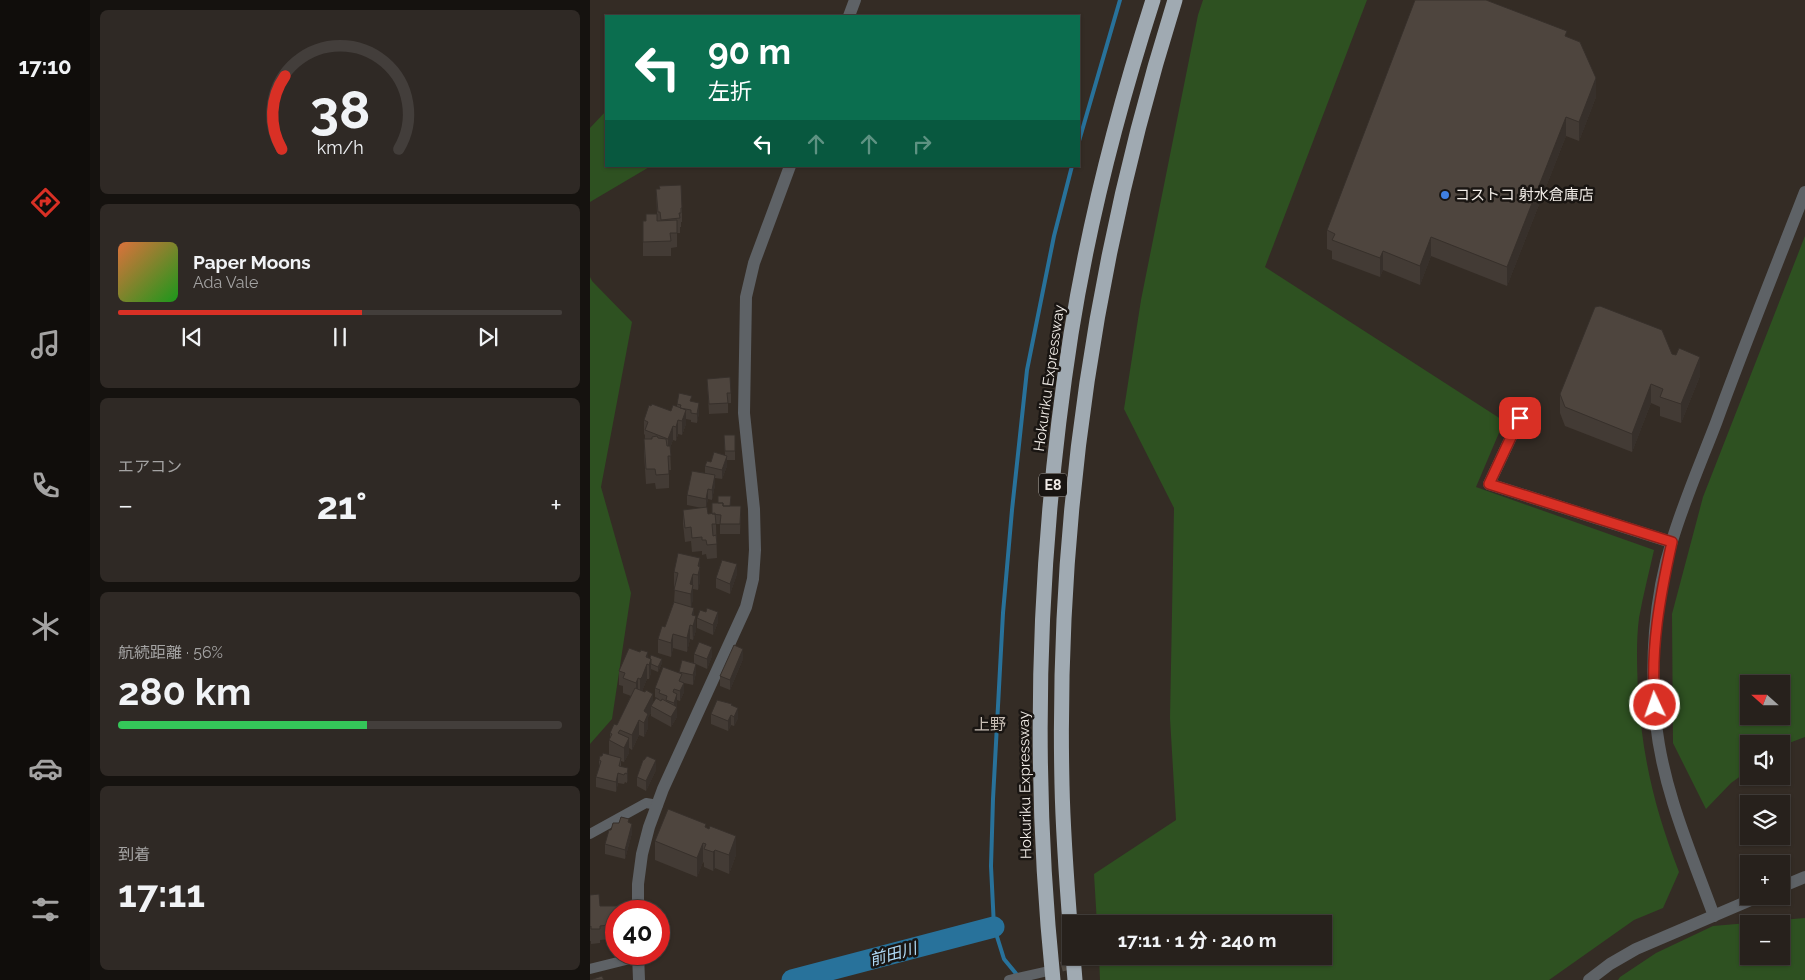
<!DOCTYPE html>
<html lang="ja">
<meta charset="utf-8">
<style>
body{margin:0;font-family:Raleway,"Noto Sans JP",sans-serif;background:#2f2925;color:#f1f3f6;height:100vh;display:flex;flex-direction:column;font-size:19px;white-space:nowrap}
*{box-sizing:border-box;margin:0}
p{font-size:16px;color:#a4a3a3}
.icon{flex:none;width:28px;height:28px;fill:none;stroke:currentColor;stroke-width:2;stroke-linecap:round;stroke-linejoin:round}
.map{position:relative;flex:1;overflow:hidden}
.details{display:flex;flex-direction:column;gap:10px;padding:10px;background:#15120f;width:500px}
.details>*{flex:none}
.top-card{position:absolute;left:15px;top:15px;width:475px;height:152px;border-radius:0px;box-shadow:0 1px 4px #0004,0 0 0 1px #433e3b;background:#0b6e4f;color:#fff;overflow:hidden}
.needle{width:32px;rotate:291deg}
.fabs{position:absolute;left:1150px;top:675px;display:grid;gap:10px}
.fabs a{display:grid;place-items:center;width:50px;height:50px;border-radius:0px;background:#27211c;box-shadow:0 1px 4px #0004,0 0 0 1px #433e3b;font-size:25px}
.speed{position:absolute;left:15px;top:900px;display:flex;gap:10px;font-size:25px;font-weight:700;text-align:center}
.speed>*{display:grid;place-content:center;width:65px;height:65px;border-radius:50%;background:#27211c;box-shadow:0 1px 4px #0004,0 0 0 1px #433e3b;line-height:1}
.speed .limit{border:8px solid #d22;background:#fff;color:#111}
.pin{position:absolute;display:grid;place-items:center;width:42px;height:42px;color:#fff;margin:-21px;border-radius:10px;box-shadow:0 2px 8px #0006}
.me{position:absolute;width:55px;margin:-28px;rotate:357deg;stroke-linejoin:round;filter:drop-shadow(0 0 4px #0008)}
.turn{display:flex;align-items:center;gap:18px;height:105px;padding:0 20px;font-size:22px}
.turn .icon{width:65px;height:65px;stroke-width:2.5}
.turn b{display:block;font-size:35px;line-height:42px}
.lanes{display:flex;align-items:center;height:48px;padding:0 20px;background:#0003;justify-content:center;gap:25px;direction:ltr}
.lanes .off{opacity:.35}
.big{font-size:38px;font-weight:700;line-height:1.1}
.details .card{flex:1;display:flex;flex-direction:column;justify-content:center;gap:8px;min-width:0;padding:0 18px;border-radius:8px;background:#2f2925}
.details .dial{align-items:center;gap:0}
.dial svg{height:130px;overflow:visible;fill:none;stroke:#433e3b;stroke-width:7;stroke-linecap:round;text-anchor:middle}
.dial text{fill:#f1f3f6;stroke:none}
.song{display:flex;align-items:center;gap:15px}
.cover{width:60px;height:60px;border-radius:8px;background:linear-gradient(135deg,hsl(20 70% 55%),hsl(120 70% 35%))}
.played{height:5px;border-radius:2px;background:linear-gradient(90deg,#d93025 55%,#433e3b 55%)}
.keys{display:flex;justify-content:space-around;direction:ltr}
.heat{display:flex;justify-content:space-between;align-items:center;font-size:28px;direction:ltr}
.charge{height:8px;border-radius:4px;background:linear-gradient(90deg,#34c759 56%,#433e3b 0)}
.trip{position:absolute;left:472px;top:915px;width:270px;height:50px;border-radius:0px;background:#27211c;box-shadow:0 1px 4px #0004,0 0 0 1px #433e3b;font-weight:700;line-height:50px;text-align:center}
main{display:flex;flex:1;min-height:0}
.dock{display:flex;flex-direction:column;width:90px;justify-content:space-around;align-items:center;background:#100d0b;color:#a4a3a3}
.dock .icon{width:35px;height:35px}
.dock .on{color:#d93025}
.dock b{font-size:22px;color:#f1f3f6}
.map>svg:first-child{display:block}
.green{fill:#2e5121;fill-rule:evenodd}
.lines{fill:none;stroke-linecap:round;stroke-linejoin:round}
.stream{stroke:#28729b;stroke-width:4}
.river{stroke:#28729b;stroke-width:21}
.minor-tunnel{stroke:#504942;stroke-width:10;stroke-dasharray:10 5;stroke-linecap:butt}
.minor{stroke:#5e6266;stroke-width:10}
.tertiary{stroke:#5e6266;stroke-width:12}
.motorway{stroke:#a0aab2;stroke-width:15}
.wall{fill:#433b35}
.shaded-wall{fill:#37302b}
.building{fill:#4e453e;stroke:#37302b}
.route-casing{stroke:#8d1f18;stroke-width:12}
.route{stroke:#d93025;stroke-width:9}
.shop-dot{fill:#3f7fe0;stroke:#191512;stroke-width:2}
.labels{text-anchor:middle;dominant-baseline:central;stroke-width:5;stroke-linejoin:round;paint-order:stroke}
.shield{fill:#191512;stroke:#b1aca8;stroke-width:1}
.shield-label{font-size:14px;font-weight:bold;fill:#f2ede8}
.poi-label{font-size:15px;fill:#f2ede8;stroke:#191512;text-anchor:start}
.street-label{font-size:15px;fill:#f2ede8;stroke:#191512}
.neighbourhood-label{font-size:16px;fill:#c7bdb4;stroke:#191512}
.water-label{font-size:16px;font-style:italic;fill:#b1dcf8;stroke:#191512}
</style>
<main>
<nav class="dock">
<b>17:10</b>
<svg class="icon on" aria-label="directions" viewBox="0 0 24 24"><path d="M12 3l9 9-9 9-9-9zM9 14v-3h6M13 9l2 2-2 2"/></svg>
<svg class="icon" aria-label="music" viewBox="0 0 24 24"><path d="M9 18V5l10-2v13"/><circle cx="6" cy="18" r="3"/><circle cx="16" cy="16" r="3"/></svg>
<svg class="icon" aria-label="phone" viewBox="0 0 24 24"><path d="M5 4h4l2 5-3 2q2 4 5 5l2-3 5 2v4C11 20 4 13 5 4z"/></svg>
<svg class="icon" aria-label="climate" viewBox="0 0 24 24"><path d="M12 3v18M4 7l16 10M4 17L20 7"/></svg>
<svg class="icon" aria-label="car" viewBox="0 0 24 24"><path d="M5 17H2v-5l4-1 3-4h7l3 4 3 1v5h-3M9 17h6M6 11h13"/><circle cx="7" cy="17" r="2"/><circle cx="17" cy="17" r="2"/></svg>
<svg class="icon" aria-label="filters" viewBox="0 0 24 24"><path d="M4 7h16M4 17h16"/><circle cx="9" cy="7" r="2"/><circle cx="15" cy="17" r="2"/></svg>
</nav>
<section class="details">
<div class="card dial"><svg viewBox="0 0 100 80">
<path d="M14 69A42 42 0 1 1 86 69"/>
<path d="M14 69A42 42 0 0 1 16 24" stroke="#d93025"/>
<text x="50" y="56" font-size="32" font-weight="700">38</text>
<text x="50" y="72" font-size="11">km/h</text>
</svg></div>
<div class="card">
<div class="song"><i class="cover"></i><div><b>Paper Moons</b><p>Ada Vale</p></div></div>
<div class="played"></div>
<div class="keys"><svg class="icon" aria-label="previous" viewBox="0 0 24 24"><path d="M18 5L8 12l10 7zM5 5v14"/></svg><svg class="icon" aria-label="pause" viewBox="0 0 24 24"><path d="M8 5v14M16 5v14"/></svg><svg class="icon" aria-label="next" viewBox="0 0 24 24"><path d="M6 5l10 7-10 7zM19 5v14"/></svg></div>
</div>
<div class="card"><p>エアコン</p>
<div class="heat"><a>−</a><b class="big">21°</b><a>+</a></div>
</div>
<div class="card"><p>航続距離 · 56%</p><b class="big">280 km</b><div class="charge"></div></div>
<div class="card"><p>到着</p><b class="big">17:11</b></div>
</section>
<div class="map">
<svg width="1215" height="980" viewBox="0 0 1215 980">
<rect width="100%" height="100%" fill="#342c25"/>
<path class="green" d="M 613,0 L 777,0 L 675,267 L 914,421 L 886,487 L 1064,550 C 1059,573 1053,595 1049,618 C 1046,641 1047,667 1048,690 C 1052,757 1065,810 1089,872 L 1073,908 L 1044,920 L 959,980 L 510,980 L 509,956 L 734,956 L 734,924 L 507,924 L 504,874 L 586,820 L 580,718 L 584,508 L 534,409 L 551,300 L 608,15 Z
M 16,111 L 16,166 L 61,166 L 0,202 L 0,128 Z
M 1215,236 L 1215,737 L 1191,746 L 1191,744 L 1159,744 L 1159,770 L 1141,783 L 1116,809 L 1083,743 L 1082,614 L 1113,497 ZM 1159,684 L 1191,684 L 1191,716 L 1159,716 Z
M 0,277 L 2,281 L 42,322 L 11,487 L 41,593 L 22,719 L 0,744 Z
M 1215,918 L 1215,980 L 1028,980 L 1030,977 L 1066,953 L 1123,926 ZM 1159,924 L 1191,924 L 1191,956 L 1159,956 Z"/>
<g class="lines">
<path class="stream" d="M 489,141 L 530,0
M 428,976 L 414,959 L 404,927 L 401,866 L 403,799 L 413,613 L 422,510 L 437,370 L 464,236 L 482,166"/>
<path class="river" d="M 202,980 L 404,927"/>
<path class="minor-tunnel" d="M 457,971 L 508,956"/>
<path class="minor" d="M 0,834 L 56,803 L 68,805
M 0,969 L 48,957
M 419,980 L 454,972"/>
<path class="tertiary" d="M 259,16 L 265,0
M 930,418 L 899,484 L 1081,542
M 1191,887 L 1215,877
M 48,911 L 48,884 L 52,854 L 59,827 L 73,789 L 156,607 L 163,579 L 165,550 L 164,509 L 154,413 L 156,297 L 164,263 L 200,166
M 1124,916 C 1101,853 1073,790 1066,723 C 1060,665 1064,597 1082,541 C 1094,501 1111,462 1126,423 C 1154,346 1185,269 1215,192
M 48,954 L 49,980
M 999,980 L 1020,964 L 1046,949 L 1170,896"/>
<path class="motorway" d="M 481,937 C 477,886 473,836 472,785 C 466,518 505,255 585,0
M 483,956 L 485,980
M 463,980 C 441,766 448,547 481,334 C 499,221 528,109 563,0"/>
</g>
<path class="wall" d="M 977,37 L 1006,97 L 989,141 L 976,136 L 917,286 L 841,256 L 830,285 L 793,270 L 790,277 L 742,259 L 742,251 L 737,249 L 737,230 Z
M 66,189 L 92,208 L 92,222 L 91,222 L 91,227 L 90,227 L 90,233 L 87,233 L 87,247 L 81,248 L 81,256 L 53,256 L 53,221 L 56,221 L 67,214 Z
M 1082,354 L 1110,376 L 1091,423 L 1070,416 L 1070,407 L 1061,403 L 1042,452 L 975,426 L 970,413 L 970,394 Z
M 117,379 L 141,393 L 141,403 L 138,403 L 138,413 L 119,414 Z
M 102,402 L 109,413 L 107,423 L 101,422 L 101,420 L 96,419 L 96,424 L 92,435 L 88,434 L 86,441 L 83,440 L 80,448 L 81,470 L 79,470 L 79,488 L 66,489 L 65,483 L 56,484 L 54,454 L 54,439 L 55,439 L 55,435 L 54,434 L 54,420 L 81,411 L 87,406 L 87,404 Z
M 134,435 L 145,435 L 145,460 L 137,460 L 137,466 L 132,479 L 125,478 L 125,485 L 122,500 L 118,499 L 116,507 L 118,514 L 122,514 L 141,506 L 151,506 L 150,534 L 130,534 L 130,524 L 126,524 L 127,558 L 117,559 L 116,554 L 112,555 L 112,551 L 102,552 L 101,541 L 95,542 L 93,524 L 93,510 L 112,508 L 97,505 L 97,495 L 115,473 L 115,466 L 121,462 L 135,455 Z
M 110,567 L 110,581 L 108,590 L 103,589 L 103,599 L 101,607 L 104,615 L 106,630 L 103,640 L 100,639 L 97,652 L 83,648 L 81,657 L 68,653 L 68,639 L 75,627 L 84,602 L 85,587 L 84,586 L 84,572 Z
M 147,574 L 140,594 L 126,588 L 126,578 Z
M 107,618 L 128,622 L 123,635 L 107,628 Z
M 104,654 L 122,656 L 117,669 L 106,664 L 106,673 L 103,685 L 94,683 L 94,692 L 90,701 L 87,700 L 87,704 L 86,707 L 87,717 L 81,727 L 61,716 L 61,713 L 58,717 L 58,728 L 54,737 L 49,735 L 42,750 L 39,748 L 39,753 L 34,762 L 31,761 L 31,767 L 38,768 L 38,778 L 37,783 L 35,782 L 34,784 L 28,783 L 26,792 L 6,787 L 6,777 L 9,769 L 9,760 L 12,756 L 19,754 L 19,740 L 20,738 L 20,733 L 27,725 L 41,696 L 33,693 L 33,686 L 29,685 L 29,671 L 58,658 L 72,663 L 68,672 L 61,669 L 61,673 L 59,679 L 57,679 L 52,691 L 63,702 L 69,699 L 65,697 L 65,688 L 89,673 L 92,660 L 104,663 Z
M 153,659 L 140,690 L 130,686 L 130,676 Z
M 142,706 L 148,718 L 144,726 L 141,725 L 138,731 L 121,724 L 121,714 Z
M 66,770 L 56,791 L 47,786 L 47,777 Z
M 39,823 L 42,833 L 35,859 L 15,854 L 15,844 Z
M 116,828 L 146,855 L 139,874 L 125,868 L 123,871 L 114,867 L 114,863 L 113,862 L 107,877 L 65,860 L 65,841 Z
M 0,895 L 10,906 L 26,911 L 26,949 L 20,950 L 19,939 L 10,940 L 10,943 L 1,944 L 1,941 L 0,941 Z"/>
<path class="shaded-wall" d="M 1006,78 L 1006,97 L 989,141 L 989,122 Z
M 976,117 L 976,136 L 917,286 L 917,267 Z
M 841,237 L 841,256 L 830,285 L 830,266 Z
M 793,251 L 793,270 L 790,277 L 790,258 Z
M 1110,357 L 1110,376 L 1091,423 L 1091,404 Z
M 1061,384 L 1061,403 L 1042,452 L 1042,434 Z
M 109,403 L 109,413 L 107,423 L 107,414 Z
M 96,410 L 96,424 L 92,435 L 92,421 Z
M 88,420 L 88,434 L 86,441 L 86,427 Z
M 83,426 L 83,440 L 78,453 L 78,439 Z
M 137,456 L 137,466 L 132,479 L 132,470 Z
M 125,475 L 125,485 L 122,500 L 122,490 Z
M 118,489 L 118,499 L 116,509 L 116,499 Z
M 110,558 L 110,581 L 108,590 L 108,566 Z
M 147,564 L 147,574 L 140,594 L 140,584 Z
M 103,574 L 103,599 L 101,608 L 100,584 Z
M 104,608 L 104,621 L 106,616 L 106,630 L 103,640 L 102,615 Z
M 128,612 L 128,622 L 123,635 L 123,625 Z
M 100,625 L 100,639 L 97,652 L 97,638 Z
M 83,634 L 83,648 L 81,657 L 81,643 Z
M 122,647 L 122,656 L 117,669 L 117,659 Z
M 153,649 L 153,659 L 140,690 L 140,680 Z
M 58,652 L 58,665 L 57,664 L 57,679 L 52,691 L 50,693 L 50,679 Z
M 61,659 L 61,673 L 59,679 L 59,665 Z
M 72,659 L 72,663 L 68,672 L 68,667 Z
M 106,664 L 106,673 L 103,685 L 103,675 Z
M 48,678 L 48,692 L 46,698 L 46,683 Z
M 94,683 L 94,692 L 90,701 L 90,691 Z
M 63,694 L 63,707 L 61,706 L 61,713 L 58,717 L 58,728 L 54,737 L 54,711 Z
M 87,694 L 87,704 L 85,710 L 87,707 L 87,717 L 81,727 L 81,717 L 84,712 L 84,703 Z
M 148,708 L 148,718 L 144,726 L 144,717 Z
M 141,715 L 141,725 L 138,731 L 138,721 Z
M 49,720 L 49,735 L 42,750 L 42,735 Z
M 39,738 L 39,753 L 34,762 L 34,748 Z
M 66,760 L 66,770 L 56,791 L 56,781 Z
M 38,768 L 38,778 L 37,783 L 37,774 Z
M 28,773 L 28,783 L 26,792 L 26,782 Z
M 42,824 L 42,833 L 35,859 L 35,850 Z
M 146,836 L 146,855 L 139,874 L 139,855 Z
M 113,843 L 113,862 L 107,877 L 107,858 Z
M 125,850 L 125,868 L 123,871 L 123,852 Z"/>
<path class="building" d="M 825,0 L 896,0 L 977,31 L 975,36 L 990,42 L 1006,78 L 989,122 L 976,117 L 917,267 L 841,237 L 830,266 L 793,251 L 790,258 L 742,240 L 745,234 L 737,230 Z
M 91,185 L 92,208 L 91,208 L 91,213 L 89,213 L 90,218 L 71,220 L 70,212 L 68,212 L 66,189 L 70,189 L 69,186 Z
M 56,214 L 67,214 L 67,221 L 87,220 L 87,233 L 80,233 L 81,241 L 53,242 L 53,221 L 56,221 Z
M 1010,306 L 1072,330 L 1082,354 L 1086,355 L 1089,348 L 1110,357 L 1091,404 L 1070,397 L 1073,389 L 1061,384 L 1042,434 L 975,407 L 970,394 L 1005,307 Z
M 140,377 L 141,393 L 137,393 L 138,403 L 119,404 L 117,379 Z
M 89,393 L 102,396 L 100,401 L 109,403 L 107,414 L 101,413 L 101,410 L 90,408 L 91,405 L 87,404 Z
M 62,404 L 81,411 L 83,405 L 96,410 L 92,421 L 88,420 L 86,427 L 83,426 L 78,439 L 55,430 L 58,422 L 54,420 L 59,405 L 61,406 Z
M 134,435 L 145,435 L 145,451 L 135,451 Z
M 67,436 L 68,438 L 76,439 L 77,446 L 80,446 L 81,456 L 78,456 L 79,474 L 66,475 L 65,469 L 56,469 L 54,439 L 62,439 L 62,437 Z
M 124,452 L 137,456 L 132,470 L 115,466 L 117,461 L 121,462 Z
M 102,471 L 125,475 L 122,490 L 118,489 L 116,499 L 97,495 Z
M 128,496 L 141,496 L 140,506 L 133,506 L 133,503 L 128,503 Z
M 122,503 L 133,503 L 133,506 L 151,506 L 150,524 L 130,524 L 131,515 L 122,514 Z
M 117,507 L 118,514 L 125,513 L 126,524 L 122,524 L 123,536 L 126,535 L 127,544 L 117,545 L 116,540 L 112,540 L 112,537 L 102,538 L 101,527 L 95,528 L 93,510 Z
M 88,553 L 110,558 L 108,566 L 110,567 L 108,575 L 103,574 L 100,584 L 103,585 L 101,594 L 84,590 L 88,573 L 84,572 Z
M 132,560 L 147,564 L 140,584 L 126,578 Z
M 84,602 L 104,608 L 102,615 L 106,616 L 103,626 L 100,625 L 97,638 L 83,634 L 81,643 L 68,639 L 72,626 L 75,627 Z
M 117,608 L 128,612 L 123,625 L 107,618 L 110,610 L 116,612 Z
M 109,642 L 122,647 L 117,659 L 104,654 Z
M 144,645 L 153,649 L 140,680 L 130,676 Z
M 39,648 L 50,652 L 51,650 L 58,652 L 56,657 L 61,659 L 59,665 L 57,664 L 52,677 L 50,679 L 48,678 L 46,683 L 33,678 L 35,673 L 29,671 Z
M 61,655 L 72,659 L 68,667 L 61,664 L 61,659 L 60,658 Z
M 92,660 L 106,664 L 103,675 L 89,672 Z
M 73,667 L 92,674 L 89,681 L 94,683 L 90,691 L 84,689 L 83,692 L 87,694 L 84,703 L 76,700 L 77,696 L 69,693 L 70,690 L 65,688 Z
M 45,688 L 55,692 L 56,690 L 63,694 L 54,711 L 58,714 L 54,723 L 49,720 L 42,735 L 30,730 L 28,733 L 39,738 L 34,748 L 19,740 L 22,734 L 20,733 L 24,724 L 27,725 Z
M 66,698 L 71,701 L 72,699 L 87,707 L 81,717 L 61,706 Z
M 127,700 L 142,704 L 141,705 L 148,708 L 144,717 L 141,715 L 138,721 L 121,714 Z
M 13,753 L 31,758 L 29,766 L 38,768 L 37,774 L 35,773 L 34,775 L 28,773 L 26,782 L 6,777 L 11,761 L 9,760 L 10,756 L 12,756 Z
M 57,756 L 66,760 L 56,781 L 47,777 L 53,760 L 54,760 Z
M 78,809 L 116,824 L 115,827 L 119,829 L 120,826 L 146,836 L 139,855 L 125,850 L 123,852 L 114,849 L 116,844 L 113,843 L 107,858 L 65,841 Z
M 31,817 L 39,819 L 38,822 L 42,824 L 35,850 L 15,844 L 19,830 L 21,830 L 23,823 L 29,823 Z
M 9,894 L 10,906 L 32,906 L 33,911 L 26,911 L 26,935 L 20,935 L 19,925 L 10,926 L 10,929 L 1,929 L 1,926 L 0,927 L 0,895 Z
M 12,976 L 14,980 L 0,980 Z"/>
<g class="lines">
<g class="route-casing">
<path id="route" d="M 930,418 L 899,484 L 1082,542 C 1070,596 1060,650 1065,705"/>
</g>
<use href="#route" class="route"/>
</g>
<circle class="shop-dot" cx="855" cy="195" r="5"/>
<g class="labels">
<rect class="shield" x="449" y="473.5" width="28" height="23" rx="4"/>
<g class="shield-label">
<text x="463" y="485">E8</text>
</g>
<g class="poi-label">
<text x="865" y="195">コストコ 射水倉庫店</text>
</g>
<g class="street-label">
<text transform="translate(459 378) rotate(-82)">Hokuriku Expressway</text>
<text transform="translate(435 785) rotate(-91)">Hokuriku Expressway</text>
</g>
<g class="neighbourhood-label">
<text x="400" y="724">上野</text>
</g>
<g class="water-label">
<text transform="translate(303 954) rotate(-15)">前田川</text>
</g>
</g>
</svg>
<div class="fabs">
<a><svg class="needle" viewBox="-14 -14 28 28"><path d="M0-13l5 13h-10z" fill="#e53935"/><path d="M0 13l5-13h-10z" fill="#a4a3a3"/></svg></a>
<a><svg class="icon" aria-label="sound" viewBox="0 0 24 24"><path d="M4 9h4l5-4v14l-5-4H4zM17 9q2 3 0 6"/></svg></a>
<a><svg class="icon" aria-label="layers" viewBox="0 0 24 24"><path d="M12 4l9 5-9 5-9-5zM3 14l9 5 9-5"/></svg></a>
<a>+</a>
<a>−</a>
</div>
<div class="speed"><div class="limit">40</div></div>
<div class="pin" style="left:930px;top:418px;background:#d93025"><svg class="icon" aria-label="arrive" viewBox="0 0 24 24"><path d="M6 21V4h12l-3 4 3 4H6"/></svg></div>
<svg class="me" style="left:1065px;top:705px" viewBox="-20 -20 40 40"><circle r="17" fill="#d93025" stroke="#fff" stroke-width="3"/><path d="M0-11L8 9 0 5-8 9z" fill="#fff"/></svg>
<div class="trip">17:11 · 1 分 · 240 m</div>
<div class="top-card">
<div class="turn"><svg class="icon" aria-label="left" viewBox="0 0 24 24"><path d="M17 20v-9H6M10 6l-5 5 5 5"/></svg><div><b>90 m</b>左折</div></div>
<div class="lanes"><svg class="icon" aria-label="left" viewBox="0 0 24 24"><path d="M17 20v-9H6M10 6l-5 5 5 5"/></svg><svg class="icon off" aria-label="ahead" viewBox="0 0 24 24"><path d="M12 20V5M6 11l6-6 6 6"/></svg><svg class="icon off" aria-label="ahead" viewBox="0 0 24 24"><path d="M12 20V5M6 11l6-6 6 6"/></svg><svg class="icon off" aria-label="right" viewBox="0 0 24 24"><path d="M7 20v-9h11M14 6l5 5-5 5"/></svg></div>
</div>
</div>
</main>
